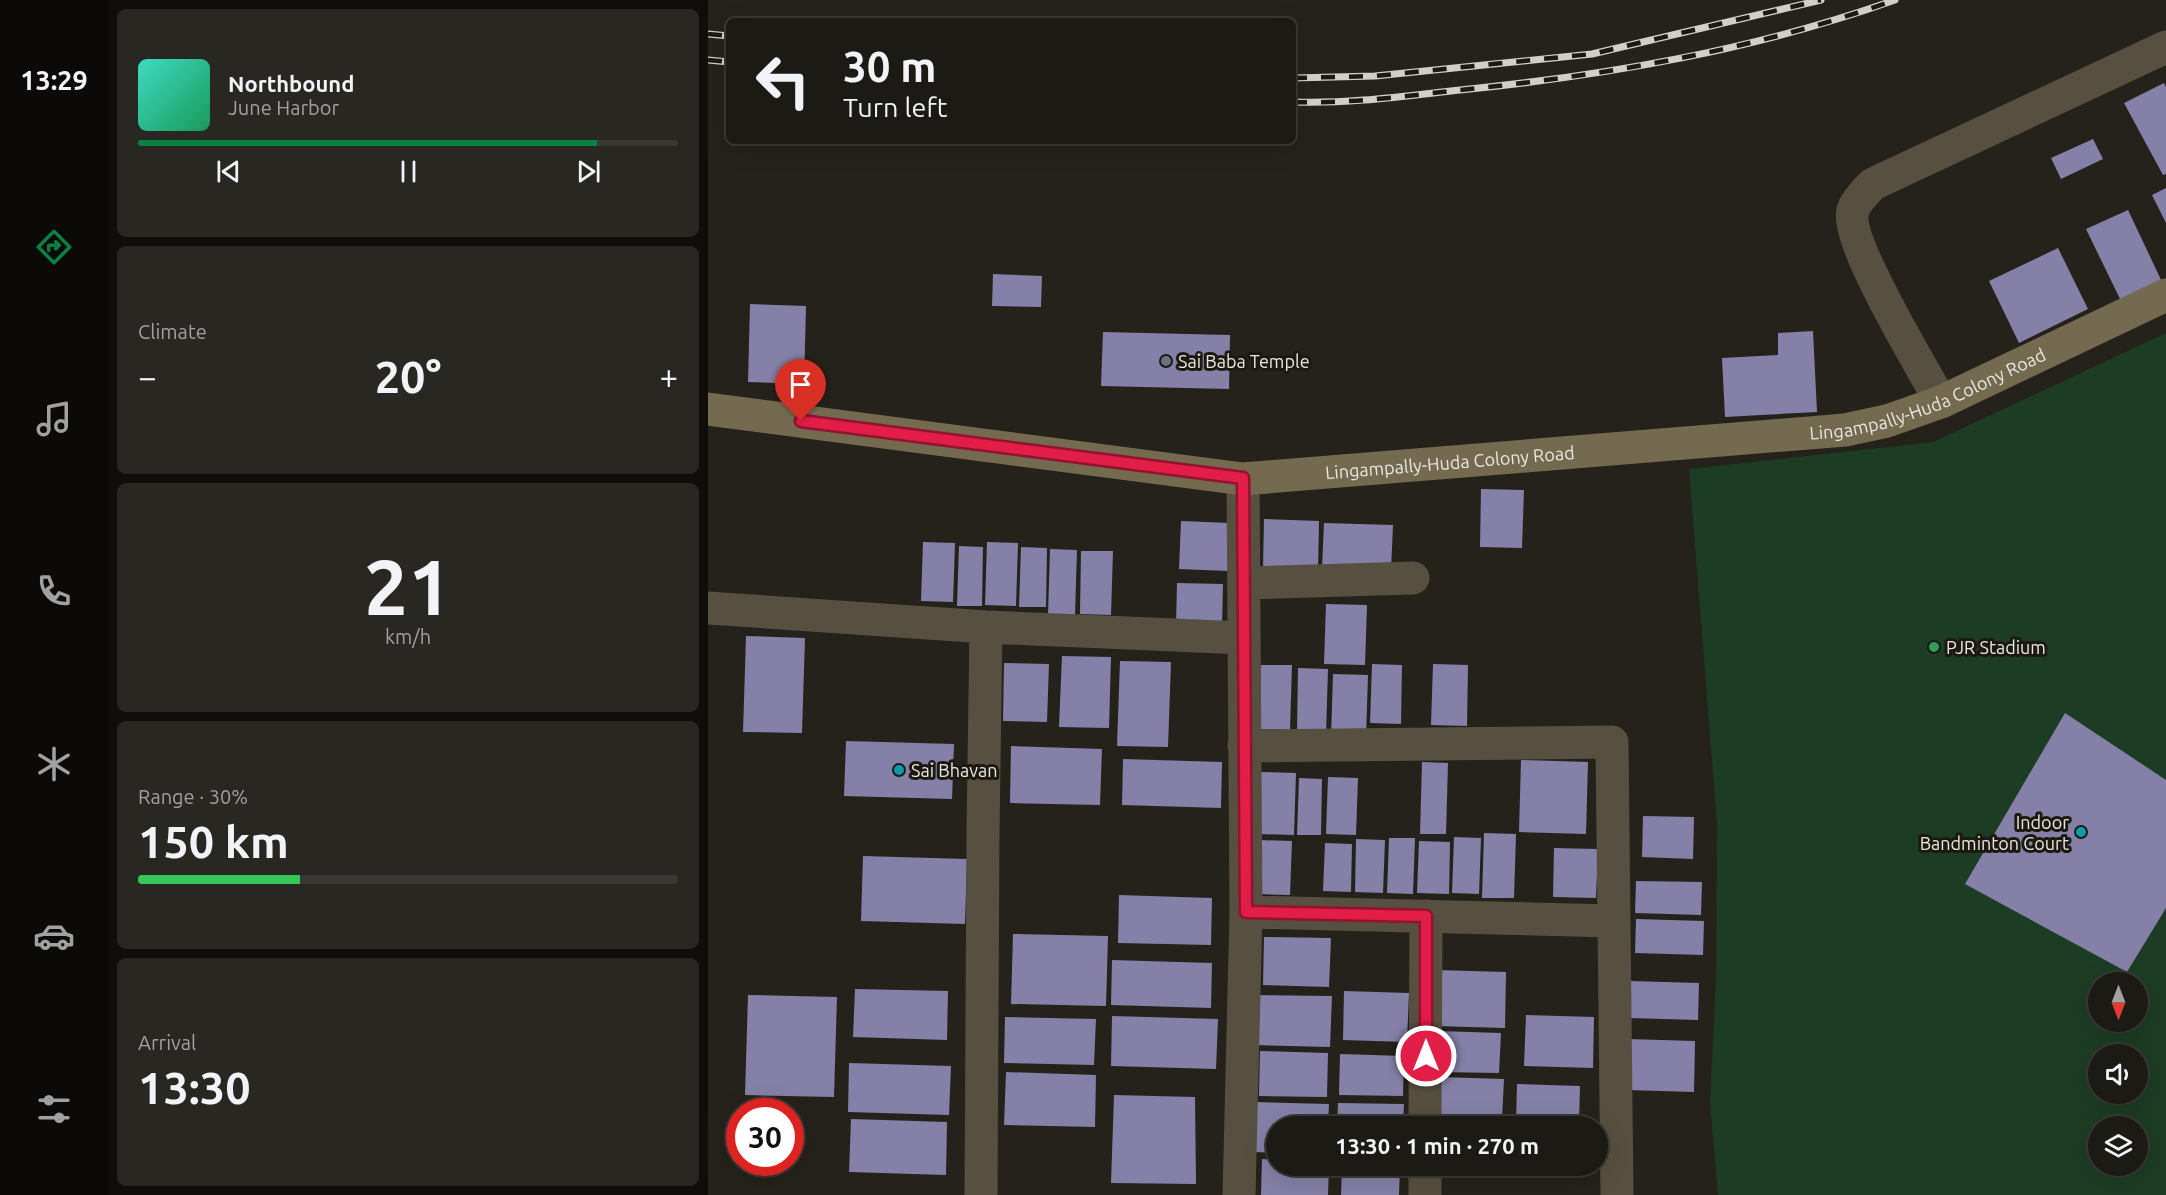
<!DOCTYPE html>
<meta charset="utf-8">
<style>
body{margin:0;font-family:Ubuntu,sans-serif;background:#292722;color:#f1f3f6;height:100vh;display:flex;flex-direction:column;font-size:22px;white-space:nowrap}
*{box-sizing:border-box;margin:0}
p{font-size:20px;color:#a0a1a0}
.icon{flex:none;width:33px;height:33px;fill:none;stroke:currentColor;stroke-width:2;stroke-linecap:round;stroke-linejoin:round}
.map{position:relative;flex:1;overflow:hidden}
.details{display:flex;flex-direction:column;gap:9px;padding:9px;background:#0f0e0b;width:600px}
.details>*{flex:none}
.top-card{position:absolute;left:18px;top:18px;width:570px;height:126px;border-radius:9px;box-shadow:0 6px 24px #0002,0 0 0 2px #3a3834;background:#1c1a14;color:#f1f3f6;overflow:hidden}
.needle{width:39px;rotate:180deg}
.fabs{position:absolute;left:1380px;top:972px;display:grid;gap:12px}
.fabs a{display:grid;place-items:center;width:60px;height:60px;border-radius:50%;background:#1c1a14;box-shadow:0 6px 24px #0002,0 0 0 2px #3a3834;font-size:30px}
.speed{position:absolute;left:18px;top:1098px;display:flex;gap:12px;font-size:30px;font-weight:700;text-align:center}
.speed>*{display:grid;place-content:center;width:78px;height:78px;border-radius:50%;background:#1c1a14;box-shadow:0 6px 24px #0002,0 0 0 2px #3a3834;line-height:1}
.speed .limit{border:9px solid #d22;background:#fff;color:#111}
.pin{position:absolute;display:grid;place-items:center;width:51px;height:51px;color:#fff;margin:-62px -26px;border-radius:50% 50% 50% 0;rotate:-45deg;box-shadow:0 0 6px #0007}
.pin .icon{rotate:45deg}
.me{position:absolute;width:66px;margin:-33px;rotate:0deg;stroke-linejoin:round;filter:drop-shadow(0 0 4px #0008)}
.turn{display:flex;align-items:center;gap:21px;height:126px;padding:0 18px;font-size:27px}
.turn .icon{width:78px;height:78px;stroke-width:2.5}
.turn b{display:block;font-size:42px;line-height:51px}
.big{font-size:45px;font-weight:700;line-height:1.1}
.details .widget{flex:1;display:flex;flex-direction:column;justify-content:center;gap:9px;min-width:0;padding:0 21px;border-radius:9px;background:#292722}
.details .dial{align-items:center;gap:0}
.dial b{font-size:78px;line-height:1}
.song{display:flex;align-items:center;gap:18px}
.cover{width:72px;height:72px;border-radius:9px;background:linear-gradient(135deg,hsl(170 70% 55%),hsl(150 70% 35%))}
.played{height:6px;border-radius:3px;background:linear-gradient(90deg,#0b8043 85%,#3a3834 85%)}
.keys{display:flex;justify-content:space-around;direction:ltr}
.heat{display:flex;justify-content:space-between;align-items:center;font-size:33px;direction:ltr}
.charge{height:9px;border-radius:4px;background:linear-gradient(90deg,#34c759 30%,#3a3834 0)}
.trip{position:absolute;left:558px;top:1116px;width:342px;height:60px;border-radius:30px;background:#1c1a14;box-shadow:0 6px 24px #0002,0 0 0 2px #3a3834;font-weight:700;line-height:60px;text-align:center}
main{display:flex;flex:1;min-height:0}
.menu{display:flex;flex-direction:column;width:108px;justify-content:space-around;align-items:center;background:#0b0a08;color:#a0a1a0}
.menu .icon{width:42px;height:42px}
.menu .selected{color:#0b8043}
.menu b{font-size:27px;color:#f1f3f6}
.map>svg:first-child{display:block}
.green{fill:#1d3c24;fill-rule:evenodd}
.building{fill:#8480a7}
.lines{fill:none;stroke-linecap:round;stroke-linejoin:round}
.street{stroke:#575040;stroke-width:33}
.secondary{stroke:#746a50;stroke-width:33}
.rail-casing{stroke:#d2cfca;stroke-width:7}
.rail{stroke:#1c1911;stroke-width:4.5;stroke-dasharray:14;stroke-linecap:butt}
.route-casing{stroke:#92132f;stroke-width:15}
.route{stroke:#e11d48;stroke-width:10}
.worship-dot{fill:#6b7280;stroke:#1c1911;stroke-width:2}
.leisure-dot{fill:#2e9e5b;stroke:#1c1911;stroke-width:2}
.culture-dot{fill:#0f9aa8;stroke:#1c1911;stroke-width:2}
.labels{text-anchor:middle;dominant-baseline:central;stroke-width:6;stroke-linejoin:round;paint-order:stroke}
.poi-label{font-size:18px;fill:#e9e7e2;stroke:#1c1911;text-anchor:start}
.street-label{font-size:18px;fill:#e9e7e2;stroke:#1c1911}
</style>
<main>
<nav class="menu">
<b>13:29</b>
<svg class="icon selected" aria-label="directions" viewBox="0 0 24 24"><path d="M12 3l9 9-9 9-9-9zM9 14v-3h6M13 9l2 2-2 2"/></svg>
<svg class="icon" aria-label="music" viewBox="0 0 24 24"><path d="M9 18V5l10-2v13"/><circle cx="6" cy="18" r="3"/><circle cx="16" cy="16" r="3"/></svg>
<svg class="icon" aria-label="phone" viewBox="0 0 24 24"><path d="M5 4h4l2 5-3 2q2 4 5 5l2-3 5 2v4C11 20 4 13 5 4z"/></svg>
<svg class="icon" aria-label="climate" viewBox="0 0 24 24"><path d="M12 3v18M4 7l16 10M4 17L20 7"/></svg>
<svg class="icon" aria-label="car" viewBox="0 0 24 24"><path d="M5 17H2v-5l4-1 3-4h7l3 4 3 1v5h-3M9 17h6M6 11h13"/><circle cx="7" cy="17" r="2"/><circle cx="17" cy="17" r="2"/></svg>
<svg class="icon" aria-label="filters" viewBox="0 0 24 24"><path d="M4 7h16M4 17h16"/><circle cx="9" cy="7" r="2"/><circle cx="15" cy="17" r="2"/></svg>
</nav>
<section class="details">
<div class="widget">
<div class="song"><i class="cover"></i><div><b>Northbound</b><p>June Harbor</p></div></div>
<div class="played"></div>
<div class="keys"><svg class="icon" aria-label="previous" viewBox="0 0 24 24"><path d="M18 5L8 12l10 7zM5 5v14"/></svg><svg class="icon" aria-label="pause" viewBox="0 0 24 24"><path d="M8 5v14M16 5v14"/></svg><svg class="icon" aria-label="next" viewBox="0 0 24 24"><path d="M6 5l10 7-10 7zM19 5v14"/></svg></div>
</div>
<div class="widget"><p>Climate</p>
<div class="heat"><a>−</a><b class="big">20°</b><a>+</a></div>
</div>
<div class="widget dial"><b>21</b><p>km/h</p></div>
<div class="widget"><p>Range · 30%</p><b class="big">150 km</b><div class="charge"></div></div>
<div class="widget"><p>Arrival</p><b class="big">13:30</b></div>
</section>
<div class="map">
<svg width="1458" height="1195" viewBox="0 0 1458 1195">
<rect width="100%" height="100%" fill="#25221b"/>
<path class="green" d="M 1458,333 L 1458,1195 L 1010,1195 L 1002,1102 L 1008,981 L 1009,824 L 981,469 L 1225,442 ZM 1390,982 L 1430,982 L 1430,1022 L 1390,1022 ZM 1390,1054 L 1430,1054 L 1430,1094 L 1390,1094 ZM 1390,1126 L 1430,1126 L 1430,1166 L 1390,1166 Z"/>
<path class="building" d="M 1456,83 L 1458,87 L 1458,174 L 1455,175 L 1416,103 Z
M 1385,139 L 1395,159 L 1353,179 L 1343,158 Z
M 1458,188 L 1458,223 L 1444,195 Z
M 1420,210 L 1455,284 L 1414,303 L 1378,229 Z
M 1350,248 L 1380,309 L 1311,343 L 1281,281 Z
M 285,274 L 334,276 L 333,307 L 284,306 Z
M 42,304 L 98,306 L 96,384 L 40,382 Z
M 1105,331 L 1109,412 L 1017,417 L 1014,358 L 1070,355 L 1070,333 Z
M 395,332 L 522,335 L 521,389 L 393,386 Z
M 773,489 L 816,490 L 814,548 L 772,547 Z
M 556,519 L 611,521 L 610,571 L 555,569 Z
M 473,521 L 522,523 L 520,571 L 471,569 Z
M 616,523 L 685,525 L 683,570 L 614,568 Z
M 215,542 L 247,543 L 245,602 L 213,601 Z
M 279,542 L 310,543 L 308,606 L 277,605 Z
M 251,546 L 275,547 L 274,606 L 249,606 Z
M 313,547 L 339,548 L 338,607 L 311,607 Z
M 342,549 L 369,550 L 367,615 L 340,615 Z
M 373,551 L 405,551 L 403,615 L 372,614 Z
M 469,583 L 515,584 L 514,626 L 468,625 Z
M 618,604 L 659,605 L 657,665 L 616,664 Z
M 38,636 L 97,638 L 94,733 L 35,732 Z
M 354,656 L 403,657 L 401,728 L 351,727 Z
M 412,661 L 463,662 L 460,747 L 409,746 Z
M 296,663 L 341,664 L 339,722 L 295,721 Z
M 664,664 L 694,665 L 693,724 L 662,723 Z
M 725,664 L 760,665 L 759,726 L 723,725 Z
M 553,665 L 584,665 L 582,730 L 551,729 Z
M 590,668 L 620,669 L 618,734 L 589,733 Z
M 625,674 L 660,675 L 658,738 L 623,737 Z
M 1357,713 L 1458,780 L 1458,908 L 1419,972 L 1257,884 Z
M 138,741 L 246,744 L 244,799 L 136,796 Z
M 303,746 L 394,749 L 392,805 L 302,803 Z
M 415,759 L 514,762 L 513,808 L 414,805 Z
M 813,760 L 880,762 L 878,834 L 811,832 Z
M 714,762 L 740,763 L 738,834 L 712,834 Z
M 550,772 L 588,773 L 586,835 L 549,834 Z
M 620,777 L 650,778 L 648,835 L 618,834 Z
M 591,778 L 614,779 L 613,835 L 589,835 Z
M 935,816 L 986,817 L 985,859 L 934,857 Z
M 776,833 L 808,834 L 806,898 L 774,898 Z
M 746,837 L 773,838 L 771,894 L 744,893 Z
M 681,838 L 707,838 L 705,894 L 679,893 Z
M 648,839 L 677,840 L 675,893 L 647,892 Z
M 551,840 L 584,841 L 582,895 L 550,894 Z
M 711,841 L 742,842 L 741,894 L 709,893 Z
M 617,843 L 644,844 L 643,892 L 615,891 Z
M 846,848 L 890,849 L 888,898 L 845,897 Z
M 155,856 L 259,859 L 257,924 L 153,921 Z
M 928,881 L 994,882 L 993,915 L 927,913 Z
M 411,895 L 504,898 L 503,945 L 410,943 Z
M 928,919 L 996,921 L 995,955 L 927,953 Z
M 305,934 L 400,936 L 398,1006 L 303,1004 Z
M 556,937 L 623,938 L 621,987 L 555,985 Z
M 404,960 L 504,963 L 503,1008 L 403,1005 Z
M 728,970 L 798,972 L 797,1028 L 726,1026 Z
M 922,981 L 991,983 L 990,1020 L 921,1018 Z
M 147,989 L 240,991 L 239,1040 L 145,1037 Z
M 636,991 L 701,993 L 699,1042 L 635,1040 Z
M 40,995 L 129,997 L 126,1097 L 37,1095 Z
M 547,995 L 624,996 L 622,1047 L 546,1045 Z
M 818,1015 L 886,1017 L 885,1068 L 816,1066 Z
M 404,1016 L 510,1019 L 508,1069 L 403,1066 Z
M 297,1017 L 388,1019 L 386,1065 L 296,1063 Z
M 731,1031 L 793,1033 L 791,1073 L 730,1072 Z
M 920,1039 L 987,1041 L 986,1092 L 919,1090 Z
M 552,1051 L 620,1053 L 619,1097 L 551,1096 Z
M 632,1054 L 696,1056 L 695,1096 L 631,1095 Z
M 141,1063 L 243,1066 L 241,1115 L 140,1112 Z
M 298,1072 L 388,1075 L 387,1127 L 296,1125 Z
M 731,1077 L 796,1079 L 794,1119 L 730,1117 Z
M 809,1084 L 872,1086 L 871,1123 L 808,1122 Z
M 406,1095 L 487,1097 L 488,1184 L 403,1183 Z
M 548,1102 L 621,1104 L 620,1126 L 568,1126 L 568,1153 L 547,1152 Z
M 630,1103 L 696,1104 L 695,1126 L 629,1126 Z
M 143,1119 L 239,1122 L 238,1175 L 141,1172 Z
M 554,1159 L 568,1160 L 568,1166 L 621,1166 L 620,1195 L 553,1195 Z
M 634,1166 L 692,1166 L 691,1195 L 633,1195 Z
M 723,1166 L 799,1166 L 798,1178 L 723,1176 Z"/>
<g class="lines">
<path class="street" d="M 1233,402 C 1215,369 1136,240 1145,210 C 1148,201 1158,191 1165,184 L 1458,47
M 536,583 L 705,578
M 0,608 L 278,627 L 536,638
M 536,746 L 904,742 L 909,1195
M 538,912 L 906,921
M 717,1126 L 718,916
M 273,1195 L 275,832 L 278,627
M 531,1195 L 538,912 L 535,479
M 717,1195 L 717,1166"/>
<path class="secondary" id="s1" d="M 0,409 L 535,479 L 1137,430 L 1179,421 L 1233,402 L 1458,295"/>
<g class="rail-casing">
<path id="rail" d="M 0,34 L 21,36
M 0,60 L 21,62
M 585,78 L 667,76 L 884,54 L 1113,0
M 585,102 C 641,104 697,96 752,90 C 901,75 1046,50 1187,0"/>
</g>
<use href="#rail" class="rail"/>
</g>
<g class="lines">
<g class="route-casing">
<path id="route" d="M 93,421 L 535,478 L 538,912 L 718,916 L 718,1056"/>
</g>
<use href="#route" class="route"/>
</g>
<circle class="worship-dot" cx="458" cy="361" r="6"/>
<circle class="leisure-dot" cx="1226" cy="647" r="6"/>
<g class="culture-dot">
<circle cx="191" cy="770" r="6"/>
<circle cx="1373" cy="832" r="6"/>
</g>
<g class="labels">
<g class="poi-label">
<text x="470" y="361">Sai Baba Temple</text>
<text x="1238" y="647">PJR Stadium</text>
<text x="203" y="770">Sai Bhavan</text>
<text x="1361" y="822" text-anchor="end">Indoor<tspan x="1361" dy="21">Bandminton Court</tspan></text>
</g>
<g class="street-label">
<text stroke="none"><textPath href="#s1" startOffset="1233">Lingampally-Huda Colony Road</textPath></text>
<text stroke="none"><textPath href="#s1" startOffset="747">Lingampally-Huda Colony Road</textPath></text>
</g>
</g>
</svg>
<div class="fabs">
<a><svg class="needle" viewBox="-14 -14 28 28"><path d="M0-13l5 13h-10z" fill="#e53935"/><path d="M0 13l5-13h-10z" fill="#a0a1a0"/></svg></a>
<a><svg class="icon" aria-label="sound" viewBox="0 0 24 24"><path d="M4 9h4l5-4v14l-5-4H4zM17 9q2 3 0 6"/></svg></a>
<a><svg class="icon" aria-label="layers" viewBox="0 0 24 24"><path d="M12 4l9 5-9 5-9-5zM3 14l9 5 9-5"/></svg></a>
</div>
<div class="speed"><div class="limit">30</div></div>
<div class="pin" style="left:93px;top:421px;background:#d93025"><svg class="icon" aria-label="arrive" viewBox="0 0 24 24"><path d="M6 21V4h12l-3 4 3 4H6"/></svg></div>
<svg class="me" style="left:718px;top:1056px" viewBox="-20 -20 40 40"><circle r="17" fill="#e11d48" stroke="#fff" stroke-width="3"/><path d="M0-11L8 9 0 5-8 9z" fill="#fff"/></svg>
<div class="trip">13:30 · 1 min · 270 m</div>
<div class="top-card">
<div class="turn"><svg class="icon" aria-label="left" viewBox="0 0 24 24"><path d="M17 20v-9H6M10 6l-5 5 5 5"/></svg><div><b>30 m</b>Turn left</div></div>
</div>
</div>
</main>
